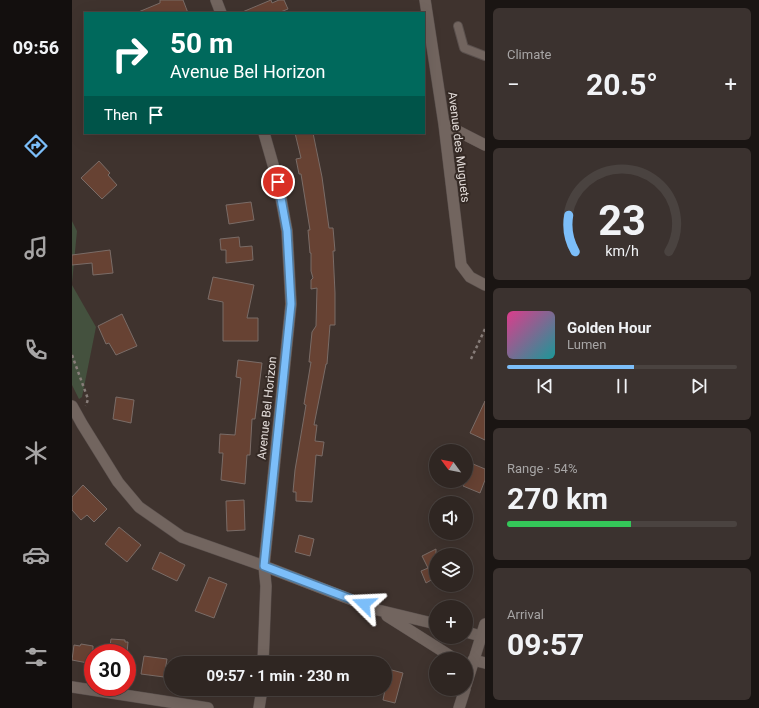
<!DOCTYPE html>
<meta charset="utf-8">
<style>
body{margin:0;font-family:Roboto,sans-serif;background:#3b322f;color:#f1f3f6;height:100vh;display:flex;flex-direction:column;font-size:15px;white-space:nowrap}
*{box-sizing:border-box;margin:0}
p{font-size:13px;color:#a7a5a5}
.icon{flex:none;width:22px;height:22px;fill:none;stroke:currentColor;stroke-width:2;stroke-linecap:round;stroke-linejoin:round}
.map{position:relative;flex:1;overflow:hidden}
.panel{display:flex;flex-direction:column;gap:8px;padding:8px;background:#1a1513;width:274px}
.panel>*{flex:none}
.banner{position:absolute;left:12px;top:12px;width:341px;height:122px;border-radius:0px;box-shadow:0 4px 16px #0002,0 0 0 1px #4a4340;background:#00695c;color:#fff;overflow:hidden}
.needle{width:26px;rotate:302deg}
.controls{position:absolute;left:357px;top:444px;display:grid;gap:8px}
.controls a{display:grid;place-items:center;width:44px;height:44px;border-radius:50%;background:#2f2622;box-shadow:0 4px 16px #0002,0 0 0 1px #4a4340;font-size:20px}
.speed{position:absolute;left:12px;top:644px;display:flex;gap:8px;font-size:20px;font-weight:700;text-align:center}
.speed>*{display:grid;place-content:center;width:52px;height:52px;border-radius:50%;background:#2f2622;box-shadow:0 4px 16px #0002,0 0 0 1px #4a4340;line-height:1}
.speed .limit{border:6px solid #d22;background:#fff;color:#111}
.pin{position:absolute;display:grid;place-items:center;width:34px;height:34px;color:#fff;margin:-17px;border:2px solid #fff;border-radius:50%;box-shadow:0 1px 4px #0007}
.me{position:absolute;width:44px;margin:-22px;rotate:291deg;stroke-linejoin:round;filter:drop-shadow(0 0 3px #0008)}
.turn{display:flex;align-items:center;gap:14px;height:84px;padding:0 20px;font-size:18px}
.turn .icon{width:52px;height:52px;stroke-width:2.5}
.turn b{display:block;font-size:28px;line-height:34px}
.then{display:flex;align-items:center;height:38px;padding:0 20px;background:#0003;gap:8px;font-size:15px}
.big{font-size:30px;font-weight:700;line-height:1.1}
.panel .card{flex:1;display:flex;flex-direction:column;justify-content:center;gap:6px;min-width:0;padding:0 14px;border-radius:6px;background:#3b322f}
.panel .dial{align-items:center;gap:0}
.dial svg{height:104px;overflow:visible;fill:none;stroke:#4a4340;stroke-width:7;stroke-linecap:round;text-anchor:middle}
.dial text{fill:#f1f3f6;stroke:none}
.song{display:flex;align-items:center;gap:12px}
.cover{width:48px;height:48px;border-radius:6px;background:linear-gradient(135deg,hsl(330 70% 55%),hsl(180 70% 35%))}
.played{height:4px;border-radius:2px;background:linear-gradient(90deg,#7cbef9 55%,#4a4340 55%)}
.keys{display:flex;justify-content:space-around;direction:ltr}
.heat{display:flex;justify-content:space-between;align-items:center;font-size:22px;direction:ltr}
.charge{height:6px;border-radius:3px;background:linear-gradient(90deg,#34c759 54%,#4a4340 0)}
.trip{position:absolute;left:92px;top:656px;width:228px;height:40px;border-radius:20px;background:#2f2622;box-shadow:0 4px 16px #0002,0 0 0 1px #4a4340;font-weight:700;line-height:40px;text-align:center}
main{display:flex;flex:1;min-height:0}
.tabs{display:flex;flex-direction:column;width:72px;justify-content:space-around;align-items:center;background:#130f0e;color:#a7a5a5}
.tabs .icon{width:28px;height:28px}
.tabs .active{color:#7cbef9}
.tabs b{font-size:18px;color:#f1f3f6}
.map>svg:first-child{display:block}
.green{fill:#44513e}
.building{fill:#674233;stroke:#7a6c67}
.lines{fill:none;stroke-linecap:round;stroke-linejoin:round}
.service-casing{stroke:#5a504d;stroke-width:10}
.minor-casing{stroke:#5a504d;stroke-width:12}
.secondary-casing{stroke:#5a504d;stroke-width:12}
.path{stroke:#877d79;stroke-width:2.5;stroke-dasharray:3 3;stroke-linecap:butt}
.service{stroke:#72655f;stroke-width:8}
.minor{stroke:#72655f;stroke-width:11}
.secondary{stroke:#72655f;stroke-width:11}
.route-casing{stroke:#517ca2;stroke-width:10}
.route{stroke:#7cbef9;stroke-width:7}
.labels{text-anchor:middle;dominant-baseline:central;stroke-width:4;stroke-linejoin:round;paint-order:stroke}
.street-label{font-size:12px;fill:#e3dcd9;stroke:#342924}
</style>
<main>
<nav class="tabs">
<b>09:56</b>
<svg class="icon active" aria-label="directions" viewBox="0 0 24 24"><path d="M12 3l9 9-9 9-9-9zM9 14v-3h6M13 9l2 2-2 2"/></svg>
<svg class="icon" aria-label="music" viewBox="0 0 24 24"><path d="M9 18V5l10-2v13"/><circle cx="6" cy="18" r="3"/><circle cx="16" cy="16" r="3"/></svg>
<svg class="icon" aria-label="phone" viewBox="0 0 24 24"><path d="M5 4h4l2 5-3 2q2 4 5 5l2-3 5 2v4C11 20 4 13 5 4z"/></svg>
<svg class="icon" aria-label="climate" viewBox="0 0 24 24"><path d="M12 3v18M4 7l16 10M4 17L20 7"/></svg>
<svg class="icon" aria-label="car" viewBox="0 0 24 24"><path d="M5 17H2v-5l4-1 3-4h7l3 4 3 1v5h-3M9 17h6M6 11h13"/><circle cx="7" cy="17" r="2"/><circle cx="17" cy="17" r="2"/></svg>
<svg class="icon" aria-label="filters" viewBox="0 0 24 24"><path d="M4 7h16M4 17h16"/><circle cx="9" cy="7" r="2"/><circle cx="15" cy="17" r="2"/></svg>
</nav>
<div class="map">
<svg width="413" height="708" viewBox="0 0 413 708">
<rect width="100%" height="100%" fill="#3f332e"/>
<path class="green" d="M 0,221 L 5,231 L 0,283 Z
M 0,285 L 24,327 L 10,397 L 7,399 L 0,385 Z"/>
<path class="building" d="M 88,0 L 111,0 L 116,13 L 64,13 L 88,3 Z
M 199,0 L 200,3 L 207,0 L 212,0 L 216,9 L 206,13 L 168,13 Z
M 223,133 L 241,133 L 250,177 L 257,228 L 261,228 L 263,251 L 261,251 L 263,293 L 263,325 L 258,325 L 255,364 L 254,364 L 242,425 L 245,425 L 243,441 L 252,442 L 250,456 L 244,455 L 240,502 L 224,501 L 224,492 L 221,492 L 223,470 L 234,405 L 232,404 L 239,362 L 237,362 L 240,332 L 244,326 L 245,288 L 239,289 L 239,280 L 241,278 L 239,271 L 239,253 L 238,253 L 236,230 L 238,230 L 229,174 L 227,174 L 224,159 L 229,158 Z
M 27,161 L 38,173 L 36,175 L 45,185 L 30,199 L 9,178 Z
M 179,202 L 182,220 L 157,224 L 154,205 Z
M 167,237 L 168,247 L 180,246 L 181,260 L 154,263 L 154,250 L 149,250 L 148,239 Z
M 38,250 L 41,273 L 21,275 L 20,263 L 0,265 L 0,255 Z
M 141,277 L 182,285 L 175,318 L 186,318 L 186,341 L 151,341 L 151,302 L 136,299 Z
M 50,314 L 65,346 L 44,355 L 37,343 L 34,344 L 26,326 Z
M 166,360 L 190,363 L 183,419 L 180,419 L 178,455 L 175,455 L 173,484 L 149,480 L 151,453 L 147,453 L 148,434 L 163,435 L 169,378 L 164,377 Z
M 44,397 L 62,400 L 59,423 L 41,419 Z
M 413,401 L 413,440 L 398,433 Z
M 401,464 L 413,469 L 413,480 L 408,493 L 391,486 L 394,481 L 394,470 L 398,471 Z
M 11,485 L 35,509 L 22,522 L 15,515 L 9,520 L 0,510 L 0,497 Z
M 172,500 L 173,530 L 155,531 L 154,501 Z
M 47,527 L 69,545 L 55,562 L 33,544 Z
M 227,535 L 242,539 L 238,556 L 223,552 Z
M 364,549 L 364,585 L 361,579 L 354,583 L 349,571 L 356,568 L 350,556 Z
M 88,552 L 113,565 L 105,581 L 80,569 Z
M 137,577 L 155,584 L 142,618 L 123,611 Z
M 39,639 L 53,640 L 53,642 L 56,642 L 55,653 L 37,653 Z
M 9,644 L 21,646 L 21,664 L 0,660 L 2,645 L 8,646 Z
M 72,656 L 95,659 L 92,677 L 69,674 Z
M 316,669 L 331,673 L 323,703 L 311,700 L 313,690 L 313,676 Z"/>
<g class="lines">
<g class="service-casing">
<path id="service" d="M 386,26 L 392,48 L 413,56"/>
</g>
<g class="minor-casing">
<path id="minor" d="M 144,0 L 149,13
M 353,0 L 372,124 L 389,265 L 398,277 L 413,285
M 372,124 L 413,145
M 0,406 L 10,424 L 46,482 L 67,507 L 110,537 L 192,566 L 306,610 L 364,624
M 315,616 L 383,659
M 394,632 L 409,636
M 401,660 L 413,663
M 191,663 L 194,586 L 192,566 L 219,304 L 215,231 L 206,182 L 192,133
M 0,687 L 136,708
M 187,708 L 190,689"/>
</g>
<g class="secondary-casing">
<path id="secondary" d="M 394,685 L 413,624
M 387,708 L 393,689"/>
</g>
<path class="path" d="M 0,355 L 16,399 L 14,406
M 399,359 L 413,329"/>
<use href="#service" class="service"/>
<use href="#minor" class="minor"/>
<use href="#secondary" class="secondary"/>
</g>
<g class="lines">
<g class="route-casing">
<path id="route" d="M 206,182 L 215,231 L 219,304 L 192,566 L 292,604"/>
</g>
<use href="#route" class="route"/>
</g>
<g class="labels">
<g class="street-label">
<text transform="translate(387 147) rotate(83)">Avenue des Muguets</text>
<text transform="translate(195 408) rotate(-84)">Avenue Bel Horizon</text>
</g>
</g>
</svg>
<div class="controls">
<a><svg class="needle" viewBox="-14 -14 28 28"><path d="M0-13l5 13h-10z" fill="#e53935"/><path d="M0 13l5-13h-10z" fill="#a7a5a5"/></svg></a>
<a><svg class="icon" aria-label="sound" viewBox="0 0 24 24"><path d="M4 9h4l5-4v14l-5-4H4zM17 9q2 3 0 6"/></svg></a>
<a><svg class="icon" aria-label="layers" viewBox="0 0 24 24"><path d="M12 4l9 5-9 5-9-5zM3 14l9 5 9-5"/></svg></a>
<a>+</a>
<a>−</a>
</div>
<div class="speed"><div class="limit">30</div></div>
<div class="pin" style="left:206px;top:182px;background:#d93025"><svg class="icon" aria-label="arrive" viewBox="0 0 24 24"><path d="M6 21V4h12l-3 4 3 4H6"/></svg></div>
<svg class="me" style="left:292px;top:604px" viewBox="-20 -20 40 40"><path d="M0-17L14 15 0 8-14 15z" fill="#7cbef9" stroke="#fff" stroke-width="4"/></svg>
<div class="trip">09:57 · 1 min · 230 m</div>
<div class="banner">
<div class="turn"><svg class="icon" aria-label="right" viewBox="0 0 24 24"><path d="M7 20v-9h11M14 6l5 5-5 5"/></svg><div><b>50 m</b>Avenue Bel Horizon</div></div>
<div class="then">Then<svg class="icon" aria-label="arrive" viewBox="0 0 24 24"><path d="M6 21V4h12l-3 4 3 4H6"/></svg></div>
</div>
</div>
<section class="panel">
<div class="card"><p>Climate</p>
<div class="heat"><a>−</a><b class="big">20.5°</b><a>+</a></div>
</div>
<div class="card dial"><svg viewBox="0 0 100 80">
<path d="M14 69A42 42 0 1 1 86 69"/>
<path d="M14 69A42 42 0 0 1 9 41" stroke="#7cbef9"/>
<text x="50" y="56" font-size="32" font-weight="700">23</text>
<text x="50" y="72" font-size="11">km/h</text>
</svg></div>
<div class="card">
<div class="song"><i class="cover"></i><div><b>Golden Hour</b><p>Lumen</p></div></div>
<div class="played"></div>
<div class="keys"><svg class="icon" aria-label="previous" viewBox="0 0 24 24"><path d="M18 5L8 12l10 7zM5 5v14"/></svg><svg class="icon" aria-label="pause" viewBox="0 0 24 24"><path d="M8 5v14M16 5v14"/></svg><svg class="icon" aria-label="next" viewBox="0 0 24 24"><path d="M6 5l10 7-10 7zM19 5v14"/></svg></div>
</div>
<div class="card"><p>Range · 54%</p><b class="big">270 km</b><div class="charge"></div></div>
<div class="card"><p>Arrival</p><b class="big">09:57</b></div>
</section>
</main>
